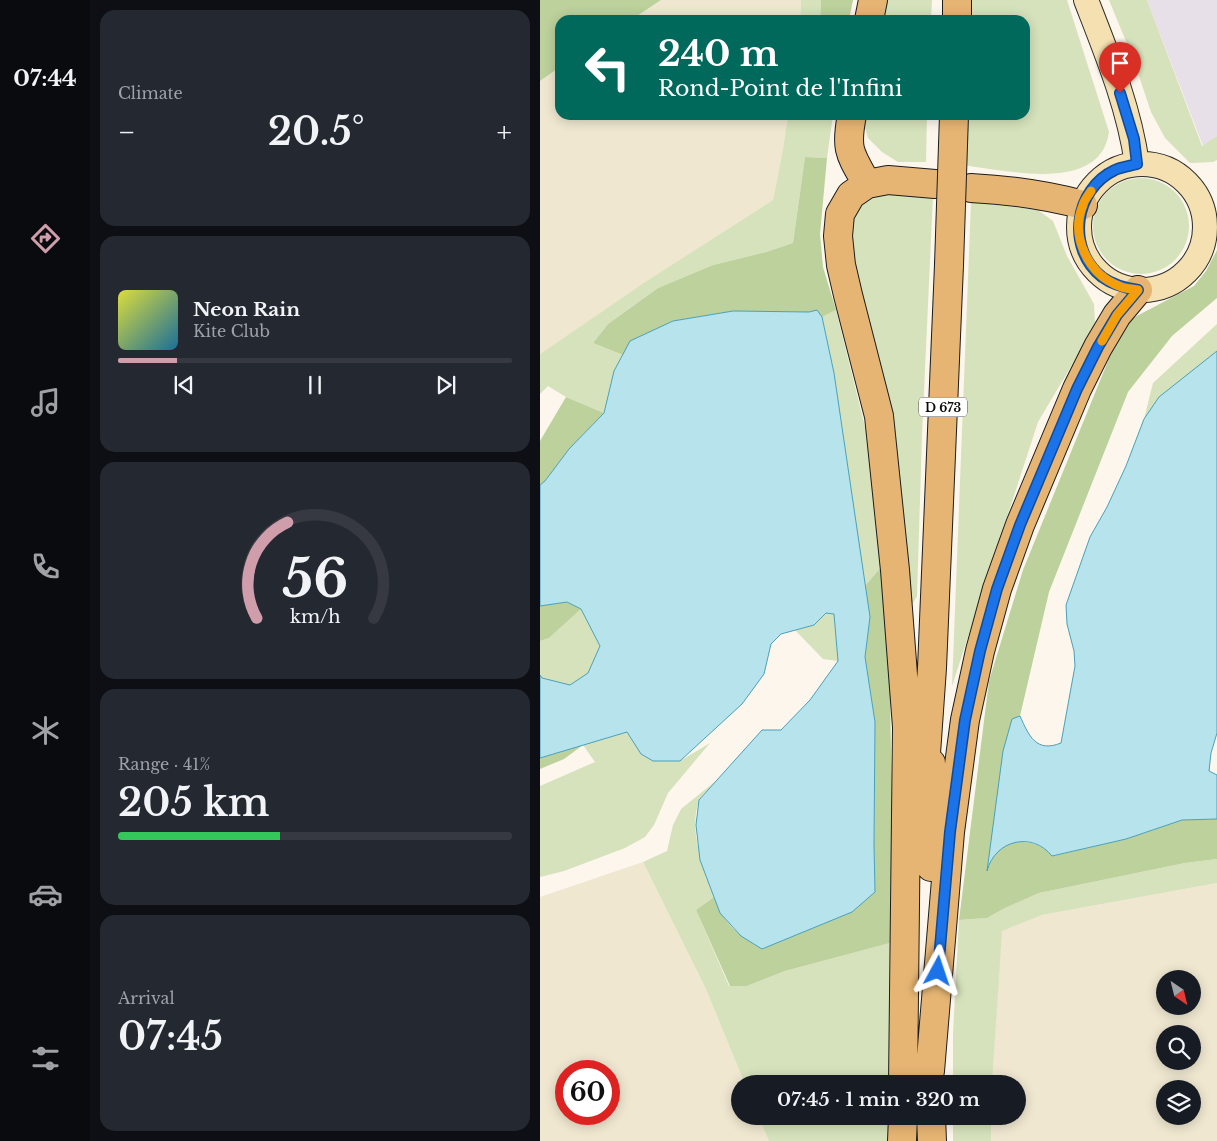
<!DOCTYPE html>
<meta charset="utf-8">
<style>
body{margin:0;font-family:"Libre Baskerville",serif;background:#242831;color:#f1f3f6;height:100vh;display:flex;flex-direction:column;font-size:19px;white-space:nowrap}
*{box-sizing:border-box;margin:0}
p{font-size:16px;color:#9ea1a6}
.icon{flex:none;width:28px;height:28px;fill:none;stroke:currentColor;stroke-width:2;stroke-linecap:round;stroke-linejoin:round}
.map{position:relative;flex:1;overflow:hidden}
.drawer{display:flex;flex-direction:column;gap:10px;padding:10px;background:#0d0f14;width:450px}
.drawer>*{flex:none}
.guide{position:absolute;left:15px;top:15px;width:475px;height:105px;border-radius:15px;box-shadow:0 2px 12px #0003;background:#00695c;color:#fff;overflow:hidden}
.needle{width:32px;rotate:145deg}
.tools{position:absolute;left:616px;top:970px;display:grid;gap:10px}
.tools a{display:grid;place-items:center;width:45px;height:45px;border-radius:50%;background:#171b24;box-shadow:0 2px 12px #0003;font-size:25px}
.speed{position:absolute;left:15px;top:1060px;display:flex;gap:10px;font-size:25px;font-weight:700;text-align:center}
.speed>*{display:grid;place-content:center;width:65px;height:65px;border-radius:50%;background:#171b24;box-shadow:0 2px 12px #0003;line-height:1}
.speed .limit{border:8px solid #d22;background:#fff;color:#111}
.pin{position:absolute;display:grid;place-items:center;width:42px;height:42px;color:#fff;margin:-51px -21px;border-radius:50% 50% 50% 0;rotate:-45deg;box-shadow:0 0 5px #0007}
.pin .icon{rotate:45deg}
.me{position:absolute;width:55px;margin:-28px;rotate:5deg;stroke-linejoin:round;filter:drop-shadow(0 0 4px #0008)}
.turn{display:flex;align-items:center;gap:18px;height:105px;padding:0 20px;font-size:22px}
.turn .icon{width:65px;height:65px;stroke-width:2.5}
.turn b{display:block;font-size:35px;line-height:42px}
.big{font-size:38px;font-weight:600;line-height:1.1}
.drawer .tile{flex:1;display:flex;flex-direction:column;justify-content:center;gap:8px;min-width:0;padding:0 18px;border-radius:15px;background:#242831}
.drawer .dial{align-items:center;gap:0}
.dial svg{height:130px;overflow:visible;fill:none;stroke:#363941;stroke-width:7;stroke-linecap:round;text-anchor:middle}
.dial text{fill:#f1f3f6;stroke:none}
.song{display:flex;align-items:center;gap:15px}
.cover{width:60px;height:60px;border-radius:8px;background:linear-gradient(135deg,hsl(60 70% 55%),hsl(200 70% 35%))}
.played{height:5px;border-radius:2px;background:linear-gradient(90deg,#d09eab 15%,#363941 15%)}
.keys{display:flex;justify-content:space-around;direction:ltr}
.heat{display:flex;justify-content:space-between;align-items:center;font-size:28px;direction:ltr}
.charge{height:8px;border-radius:4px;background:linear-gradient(90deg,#34c759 41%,#363941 0)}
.trip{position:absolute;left:191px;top:1075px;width:295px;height:50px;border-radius:25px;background:#171b24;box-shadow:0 2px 12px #0003;font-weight:600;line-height:50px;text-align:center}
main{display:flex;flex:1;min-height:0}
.menu{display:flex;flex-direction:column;width:90px;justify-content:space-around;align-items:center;background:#090b0e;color:#9ea1a6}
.menu .icon{width:35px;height:35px}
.menu .selected{color:#d09eab}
.menu b{font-size:22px;color:#f1f3f6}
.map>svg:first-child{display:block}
.industrial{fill:#e7e0e9}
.farmland{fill:#efe7d0;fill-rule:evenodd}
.green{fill:#d6e2bb}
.forest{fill:#bdd19c}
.water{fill:#b7e3ed;stroke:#48a1ba}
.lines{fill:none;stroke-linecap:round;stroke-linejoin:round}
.secondary-casing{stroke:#2d2d2d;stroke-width:26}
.primary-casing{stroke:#1c1c1c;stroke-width:30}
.secondary{stroke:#f4e0b0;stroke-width:24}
.primary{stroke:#e6b573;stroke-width:28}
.primary-bridge-casing{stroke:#1c1c1c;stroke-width:30;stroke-linecap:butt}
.primary-bridge{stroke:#e6b573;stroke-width:28}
.route-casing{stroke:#114b97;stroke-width:12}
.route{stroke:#1a73e8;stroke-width:9}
.slow{stroke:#f59e0b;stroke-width:9}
.labels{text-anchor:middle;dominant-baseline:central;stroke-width:5;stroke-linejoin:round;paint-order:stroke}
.shield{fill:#fff;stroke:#545454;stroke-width:1}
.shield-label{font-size:12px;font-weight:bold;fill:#0b0b0b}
</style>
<main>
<nav class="menu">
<b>07:44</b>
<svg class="icon selected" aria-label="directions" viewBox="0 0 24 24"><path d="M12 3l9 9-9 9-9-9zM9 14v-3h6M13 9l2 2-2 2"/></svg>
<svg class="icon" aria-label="music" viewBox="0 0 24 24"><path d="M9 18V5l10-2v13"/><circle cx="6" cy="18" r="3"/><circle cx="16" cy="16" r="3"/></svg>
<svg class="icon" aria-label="phone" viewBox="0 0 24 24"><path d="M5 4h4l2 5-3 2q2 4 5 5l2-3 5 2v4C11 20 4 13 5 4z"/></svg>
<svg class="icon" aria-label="climate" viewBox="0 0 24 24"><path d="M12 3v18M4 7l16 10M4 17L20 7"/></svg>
<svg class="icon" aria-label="car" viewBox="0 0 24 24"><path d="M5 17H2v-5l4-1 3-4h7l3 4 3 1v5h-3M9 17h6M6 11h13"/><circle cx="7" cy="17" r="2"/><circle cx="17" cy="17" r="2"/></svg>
<svg class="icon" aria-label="filters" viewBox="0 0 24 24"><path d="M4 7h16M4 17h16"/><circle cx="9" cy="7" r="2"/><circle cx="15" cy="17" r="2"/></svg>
</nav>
<section class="drawer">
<div class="tile"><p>Climate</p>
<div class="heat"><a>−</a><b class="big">20.5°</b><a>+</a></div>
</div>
<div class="tile">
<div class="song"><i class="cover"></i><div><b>Neon Rain</b><p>Kite Club</p></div></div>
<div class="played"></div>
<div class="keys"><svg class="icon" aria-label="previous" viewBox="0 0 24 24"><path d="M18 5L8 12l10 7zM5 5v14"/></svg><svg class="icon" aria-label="pause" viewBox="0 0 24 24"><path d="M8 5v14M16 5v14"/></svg><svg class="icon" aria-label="next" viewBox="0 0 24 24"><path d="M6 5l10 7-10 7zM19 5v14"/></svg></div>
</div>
<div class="tile dial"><svg viewBox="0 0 100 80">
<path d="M14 69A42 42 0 1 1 86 69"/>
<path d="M14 69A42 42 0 0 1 33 10" stroke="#d09eab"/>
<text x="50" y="56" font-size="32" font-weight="700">56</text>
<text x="50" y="72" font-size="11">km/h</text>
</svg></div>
<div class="tile"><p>Range · 41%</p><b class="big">205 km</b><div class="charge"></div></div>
<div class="tile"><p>Arrival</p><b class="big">07:45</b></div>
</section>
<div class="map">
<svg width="677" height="1141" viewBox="0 0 677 1141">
<rect width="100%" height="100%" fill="#fcf6ec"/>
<path class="industrial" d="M 607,0 L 677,0 L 677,136 L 663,146 Z"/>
<path class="farmland" d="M 121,0 L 261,0 L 260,20 L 91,20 Z
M 20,67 L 20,115 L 248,115 L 243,149 L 233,200 L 105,282 L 0,354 L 0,81 Z
M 103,862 L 165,987 L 205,1084 L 200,1084 L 200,1116 L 218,1116 L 229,1141 L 0,1141 L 0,897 ZM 26,1071 L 69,1071 L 69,1114 L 26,1114 Z
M 677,883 L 677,1141 L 451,1141 L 451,1116 L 478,1116 L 478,1084 L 452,1084 L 461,931 L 502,915 ZM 625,979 L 652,979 L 652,1006 L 625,1006 ZM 625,1034 L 652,1034 L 652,1061 L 625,1061 ZM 625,1089 L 652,1089 L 652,1116 L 625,1116 Z"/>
<path class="green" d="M 261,0 L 281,0 L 280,20 L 260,20 Z
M 347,0 L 392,0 L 391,20 L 343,20 Z
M 430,0 L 527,0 L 569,132 C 568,138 566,145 563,150 C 540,187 471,171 435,167 L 424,165 L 426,115 L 485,115 L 485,20 L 429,20 Z
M 569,0 L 607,0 L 662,146 L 677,136 L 677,160 L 673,162 L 650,163 L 625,138 L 611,112 L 594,61 Z
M 248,115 L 293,115 L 287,158 L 265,157 L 253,243 L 226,252 L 173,265 L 118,288 L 68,324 L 53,343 L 83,355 L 74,371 L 64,413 L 26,397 L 8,386 L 0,394 L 0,354 L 105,282 L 233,200 L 243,149 Z
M 324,115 L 387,115 L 386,162 L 358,162 L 342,152 L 328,138 L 323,122 Z
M553 226a48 48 0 1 1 96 0a48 48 0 1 1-96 0Z
M 335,195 L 393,195 L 382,435 L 377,596 L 372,605 L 349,420 L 314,272 L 311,245 L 312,222 L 318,207 L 329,197 Z
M 431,202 L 498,210 L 513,221 L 527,256 L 554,304 L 555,323 L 548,338 L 498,422 L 412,686 Z
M 296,310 L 327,435 L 342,566 L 325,586 L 294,373 L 282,317 Z
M 677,324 L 677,351 L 604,419 L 613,383 Z
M 41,609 L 60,646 L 48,673 L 30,685 L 2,678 L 0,675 L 0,641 L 9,638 Z
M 285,613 L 294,614 L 298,661 L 283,659 L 255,630 L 274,625 Z
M 87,731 L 101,754 L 113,761 L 140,761 L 170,743 L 128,793 L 114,825 L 105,837 L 85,848 L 24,871 L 0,877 L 0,786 L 55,762 L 43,745 Z
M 183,775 C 177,781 162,794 159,801 C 148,830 164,871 174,897 L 156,910 L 189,986 L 207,986 L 245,971 L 350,943 L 349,1084 L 205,1084 L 165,987 L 103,862 L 127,851 L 133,825 L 141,809 Z
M 677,859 L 677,883 L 502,915 L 462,931 L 452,1084 L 413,1084 L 413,1034 L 419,920 L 447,918 L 465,908 L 499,893 L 645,863 Z
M 218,1116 L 349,1116 L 349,1141 L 229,1141 Z
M 413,1116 L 451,1116 L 451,1141 L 413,1141 Z"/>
<path class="forest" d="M 0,0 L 121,0 L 91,20 L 20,20 L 20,67 L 0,81 Z
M 281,0 L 313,0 L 309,20 L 280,20 Z
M 265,157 L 287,158 L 280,234 L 283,267 L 296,310 L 282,317 L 277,311 L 269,312 L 193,311 L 133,321 L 91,341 L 83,355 L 53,343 L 68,324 L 118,288 L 173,265 L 226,252 L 253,243 Z
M 677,250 L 677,298 L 632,336 L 588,392 L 509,592 L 480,716 L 472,719 L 448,865 C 459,837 494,835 513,856 L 586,839 L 642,820 L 677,819 L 677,859 L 645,863 L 499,893 L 465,908 L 447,918 L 419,920 L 449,681 L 483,570 L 577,339 L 591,319 L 654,286 L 666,271 Z
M 26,397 L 64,413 L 29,449 L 5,481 L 0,485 L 0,441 Z
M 342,566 L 349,632 L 352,814 L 350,943 L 245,971 L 207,986 L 190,986 L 156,910 L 174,897 C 184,924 198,935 222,949 L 335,892 L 334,845 L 335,722 L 325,656 L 330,617 L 325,586 Z
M 27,602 L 41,609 L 9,638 L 0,641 L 0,606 Z
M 43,745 L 24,759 L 0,769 L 0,758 Z"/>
<path class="water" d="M 277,310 L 282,317 L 294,373 L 330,617 L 325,657 L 335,722 L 334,845 L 335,892 L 312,912 L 222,949 L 201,936 L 180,913 L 160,860 L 156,825 L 159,800 L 222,730 L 241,730 L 270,700 L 298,661 L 294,614 L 286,613 L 274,625 L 241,634 L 231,644 L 224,674 L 202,704 L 140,761 L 113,761 L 101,754 L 87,732 L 0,758 L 0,675 L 2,678 L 30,685 L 48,673 L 60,646 L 41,609 L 27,602 L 0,606 L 0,485 L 5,481 L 29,449 L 64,413 L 74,371 L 90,341 L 133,321 L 193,311 L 269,312 Z
M 677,351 L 677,733 L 671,753 L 669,771 L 677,775 L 677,819 L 642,820 L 586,839 L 512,856 C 492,831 455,840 447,871 L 463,751 L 472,719 L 480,716 C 489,736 496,753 521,743 L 535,666 L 534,651 L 527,624 L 526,605 L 550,537 L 567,507 L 586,466 L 604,419 L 619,397 Z"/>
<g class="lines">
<g class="secondary-casing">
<path id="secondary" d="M 546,0 C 567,54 589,107 597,164
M539 227a63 63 0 1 1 126 0a63 63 0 1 1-126 0Z"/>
</g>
<g class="primary-casing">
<path id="primary" d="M 329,20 L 333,0
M 417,20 L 417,0
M 312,115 C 305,150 310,154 327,184
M 431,188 C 469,190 506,195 543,205
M 384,782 L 392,668 L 409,265
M 391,867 L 391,763
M 390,1071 L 410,832 L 425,720 L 440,651 L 457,589 L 480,525 L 537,389 L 558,347 L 577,315 L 598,290
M 363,1084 L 367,727 L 355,570 L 339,416 L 308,295 L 301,265 L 298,236 L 300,214 L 311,195 L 327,184 L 348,180 L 395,184
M 391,1116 L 392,1141
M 362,1141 L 363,1116"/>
</g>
<use href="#secondary" class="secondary"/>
<use href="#primary" class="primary"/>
<g class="primary-bridge-casing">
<path id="primary-bridge" d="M 409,265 L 414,115"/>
</g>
<use href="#primary-bridge" class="primary-bridge"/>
</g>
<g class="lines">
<g class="route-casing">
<path id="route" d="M 398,971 L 410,832 L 425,720 L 440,651 L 457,589 L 480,525 L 537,389 L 558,347 L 577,315 L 598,290 C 585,288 573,285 562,277 C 526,249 534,189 575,170 C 581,167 590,166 597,164 L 594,139 L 580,93"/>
</g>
<use href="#route" class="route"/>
<path class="slow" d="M 551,191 C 548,196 544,200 543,205 C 530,236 548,274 579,286 C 585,289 592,289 598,290 L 577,315 L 562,341"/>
</g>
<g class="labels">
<rect class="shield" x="379" y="397.5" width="48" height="19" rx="4"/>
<g class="shield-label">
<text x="403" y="407">D 673</text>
</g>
</g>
</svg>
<div class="tools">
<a><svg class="needle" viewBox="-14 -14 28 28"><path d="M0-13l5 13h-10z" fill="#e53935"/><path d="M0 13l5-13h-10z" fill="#9ea1a6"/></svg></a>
<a><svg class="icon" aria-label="search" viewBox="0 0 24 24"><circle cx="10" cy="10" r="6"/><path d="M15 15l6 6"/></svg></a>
<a><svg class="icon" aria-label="layers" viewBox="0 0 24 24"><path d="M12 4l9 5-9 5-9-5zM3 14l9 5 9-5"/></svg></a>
</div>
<div class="speed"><div class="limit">60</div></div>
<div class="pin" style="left:580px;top:93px;background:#d93025"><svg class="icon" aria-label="arrive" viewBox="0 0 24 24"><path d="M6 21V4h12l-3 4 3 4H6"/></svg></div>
<svg class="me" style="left:398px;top:971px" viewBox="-20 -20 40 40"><path d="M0-17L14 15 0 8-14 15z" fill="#1a73e8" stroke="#fff" stroke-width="4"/></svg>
<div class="trip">07:45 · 1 min · 320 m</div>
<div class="guide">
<div class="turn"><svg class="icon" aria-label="left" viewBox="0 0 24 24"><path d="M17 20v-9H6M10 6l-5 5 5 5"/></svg><div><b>240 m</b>Rond-Point de l'Infini</div></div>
</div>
</div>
</main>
